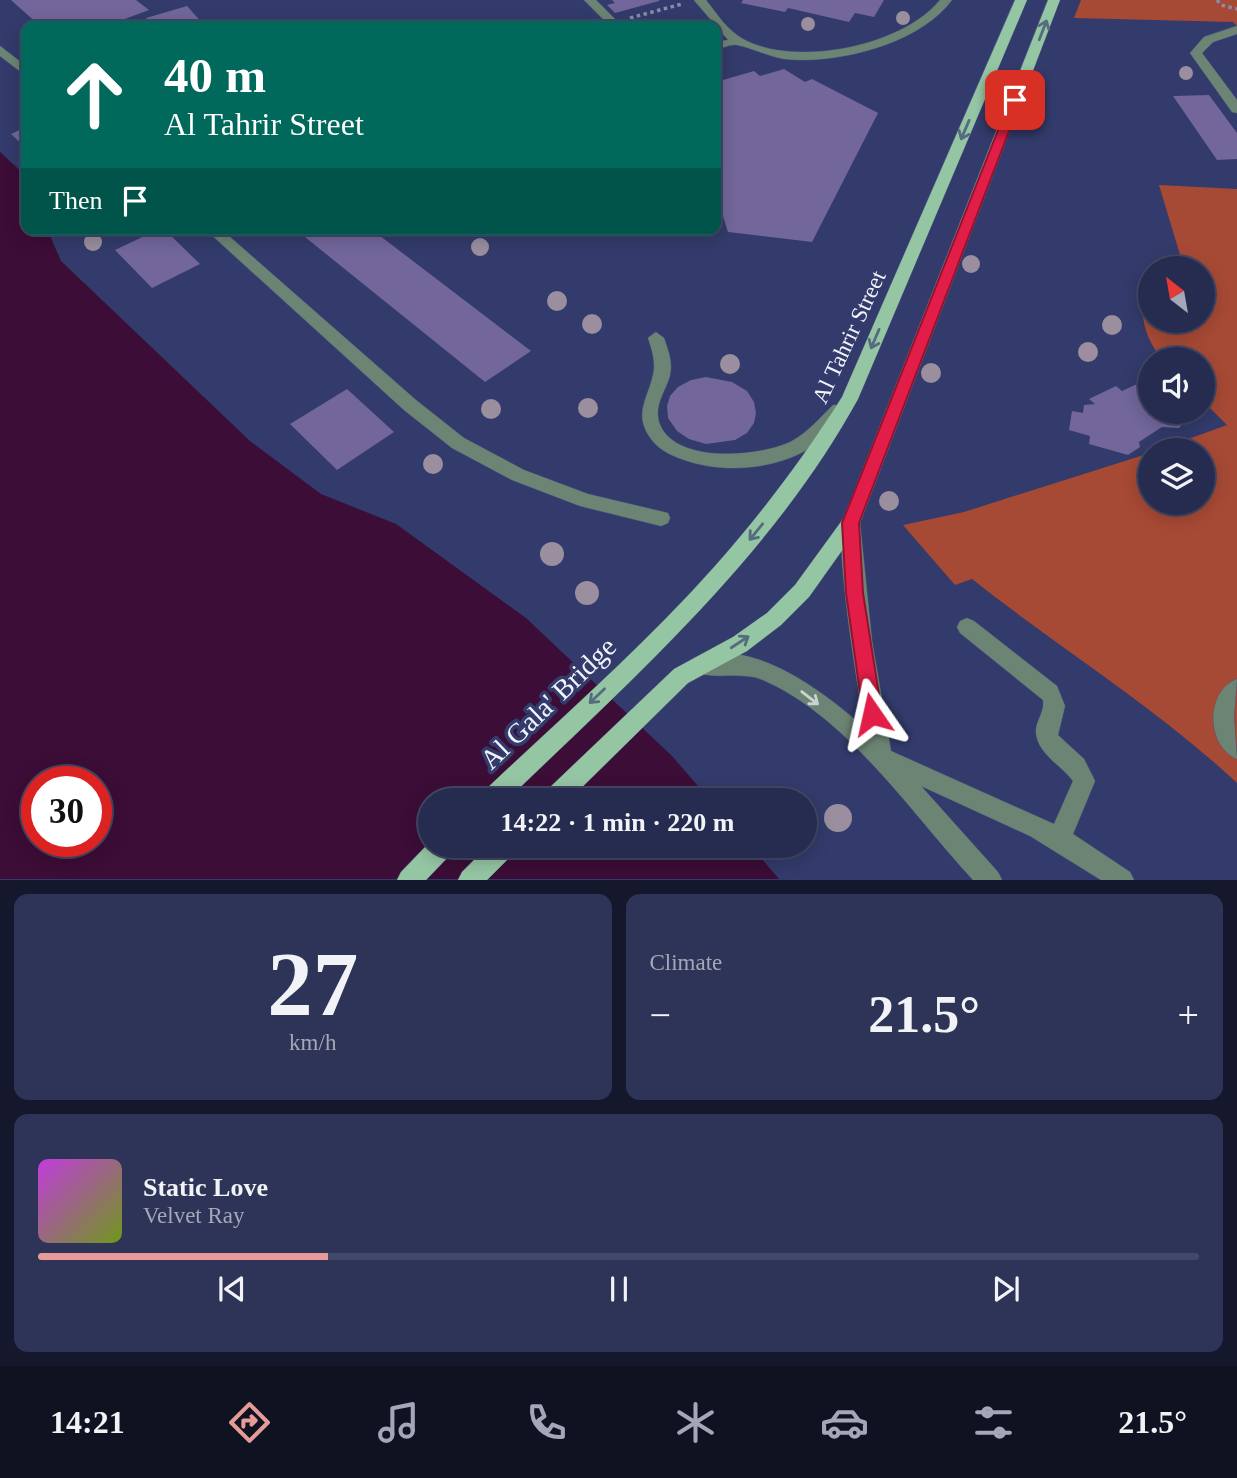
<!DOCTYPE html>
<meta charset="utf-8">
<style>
body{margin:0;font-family:"Times New Roman",serif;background:#2e3457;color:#f1f3f6;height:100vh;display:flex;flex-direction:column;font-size:26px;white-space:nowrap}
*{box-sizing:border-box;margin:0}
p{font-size:23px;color:#a4a7b7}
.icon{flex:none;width:38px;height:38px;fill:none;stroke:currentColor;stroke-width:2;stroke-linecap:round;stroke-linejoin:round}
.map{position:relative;height:880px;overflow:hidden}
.details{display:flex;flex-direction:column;gap:14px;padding:14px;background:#15182c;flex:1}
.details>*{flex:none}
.guide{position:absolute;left:21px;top:21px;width:700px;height:214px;border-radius:14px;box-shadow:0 4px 18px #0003,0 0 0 2px #424867;background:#00695c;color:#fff;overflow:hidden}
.needle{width:46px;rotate:329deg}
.tools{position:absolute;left:1138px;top:256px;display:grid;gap:14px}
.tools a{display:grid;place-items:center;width:77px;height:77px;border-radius:50%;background:#262c50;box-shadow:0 4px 18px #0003,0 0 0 2px #424867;font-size:35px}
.speed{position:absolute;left:21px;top:766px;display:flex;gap:14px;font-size:35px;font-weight:700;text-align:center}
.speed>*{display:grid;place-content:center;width:91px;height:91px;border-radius:50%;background:#262c50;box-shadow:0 4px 18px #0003,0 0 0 2px #424867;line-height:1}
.speed .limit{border:10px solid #d22;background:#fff;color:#111}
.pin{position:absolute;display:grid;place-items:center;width:60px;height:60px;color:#fff;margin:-30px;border-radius:14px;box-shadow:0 4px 10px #0006}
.me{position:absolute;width:77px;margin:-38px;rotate:349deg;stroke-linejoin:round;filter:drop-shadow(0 0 5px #0008)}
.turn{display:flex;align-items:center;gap:24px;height:147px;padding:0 28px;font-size:32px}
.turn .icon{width:91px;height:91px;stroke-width:2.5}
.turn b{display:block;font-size:49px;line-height:60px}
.then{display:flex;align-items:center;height:66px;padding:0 28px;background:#0003;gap:14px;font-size:26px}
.big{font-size:52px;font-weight:600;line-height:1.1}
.details .widget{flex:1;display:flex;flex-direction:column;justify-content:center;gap:10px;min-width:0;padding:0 24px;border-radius:14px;background:#2e3457}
.details .dial{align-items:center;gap:0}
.dial b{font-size:91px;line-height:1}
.song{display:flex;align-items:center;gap:21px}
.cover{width:84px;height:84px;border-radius:10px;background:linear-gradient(135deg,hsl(290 70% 55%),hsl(80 70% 35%))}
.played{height:7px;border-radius:4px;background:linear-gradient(90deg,#e69b98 25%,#424867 25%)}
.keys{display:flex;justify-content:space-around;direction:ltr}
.heat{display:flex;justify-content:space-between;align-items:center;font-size:38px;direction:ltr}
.details .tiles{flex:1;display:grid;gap:14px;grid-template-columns:1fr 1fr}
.widget:last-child{grid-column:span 2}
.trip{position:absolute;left:418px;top:788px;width:399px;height:70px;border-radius:35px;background:#262c50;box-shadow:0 4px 18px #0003,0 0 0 2px #424867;font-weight:600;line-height:70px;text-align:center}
.menu{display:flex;height:112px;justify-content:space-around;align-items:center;background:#0f1220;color:#a4a7b7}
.menu .icon{width:49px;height:49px}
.menu .current{color:#e69b98}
.menu b{font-size:32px;color:#f1f3f6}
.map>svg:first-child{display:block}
.green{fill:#a74a35}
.water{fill:#3c0d36;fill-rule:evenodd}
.building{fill:#72669b}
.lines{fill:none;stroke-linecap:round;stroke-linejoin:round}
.minor-casing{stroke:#4d557f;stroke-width:1}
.major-casing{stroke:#4d557f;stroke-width:1}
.path{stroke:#878daa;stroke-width:3.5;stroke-dasharray:3.5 3.5;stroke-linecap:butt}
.minor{fill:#6c8473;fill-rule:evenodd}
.major{fill:#95c6a4;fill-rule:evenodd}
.tree{fill:#9a8e9f}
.oneway{stroke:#556c7f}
.oneway2{stroke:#cad2d2}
.route{fill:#e11d48;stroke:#92132f;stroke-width:2}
.labels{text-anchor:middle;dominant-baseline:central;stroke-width:7;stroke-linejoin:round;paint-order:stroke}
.street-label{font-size:23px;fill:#f2f4fa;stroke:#323b6b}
.near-street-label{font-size:28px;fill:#f2f4fa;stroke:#323b6b}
</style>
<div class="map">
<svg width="1237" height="880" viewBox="0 0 1237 880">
<rect width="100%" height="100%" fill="#323b6b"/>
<path class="green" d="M 1081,0 L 1237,0 L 1237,26 L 1233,22 L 1074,18 Z
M 1159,185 L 1237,189 L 1237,783 C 1156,707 1059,648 972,579 L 955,585 L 903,525 L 964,512 L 1150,453 L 1150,502 L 1202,502 L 1202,450 L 1158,450 L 1227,425 L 1202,400 L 1202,359 L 1162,359 C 1141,334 1139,307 1146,277 L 1150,276 L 1150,320 L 1202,320 L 1202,268 L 1184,268 Z"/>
<path class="water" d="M 0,152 L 26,176 L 26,229 L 47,229 L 61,261 L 250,441 L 321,494 L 396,524 L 526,618 L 672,756 L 710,800 L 430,800 L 430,845 L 750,845 L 779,879 L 0,879 ZM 37,782 L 96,782 L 96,842 L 37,842 Z"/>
<path class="building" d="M 11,0 L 136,0 L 149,10 L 106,26 L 40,26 Z
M 612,0 L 659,0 L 659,1 L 615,13 L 607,5 L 615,3 Z
M 743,0 L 884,0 L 874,17 L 855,13 L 849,22 L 788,8 L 785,12 L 741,3 Z
M 187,6 L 205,26 L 152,26 L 146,18 Z
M 784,69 L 805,82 L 812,79 L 878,113 L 812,242 L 728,232 L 716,194 L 716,82 L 754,71 L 760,76 Z
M 1209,95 L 1237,133 L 1237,159 L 1217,160 L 1173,96 Z
M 26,127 L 26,148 L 11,134 Z
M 159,229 L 164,229 L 200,264 L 152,288 L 115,250 Z
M 295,229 L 371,229 L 531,351 L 485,382 Z
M 1143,371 L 1150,372 L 1150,411 L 1193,411 L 1179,428 L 1162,427 L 1139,442 L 1140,447 L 1128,455 L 1089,444 L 1090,436 L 1069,430 L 1072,411 L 1083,413 L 1084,405 L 1095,404 L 1089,399 L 1116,386 L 1122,391 L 1137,384 Z
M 706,377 L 732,382 L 747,391 L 754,402 L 756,413 L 754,423 L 747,433 L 735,440 L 706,444 L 689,439 L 677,431 L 668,418 L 667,406 L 670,396 L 678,387 L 691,380 Z
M 347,389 L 394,432 L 337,470 L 290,424 Z"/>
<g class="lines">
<g class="minor-casing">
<path id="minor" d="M 584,0 L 596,0 L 622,26 L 610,26 Z
M 694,0 L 706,0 C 717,14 727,30 743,39 C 796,68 903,46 940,0 L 952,0 C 920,44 836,65 784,59 C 767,56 752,48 737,45 C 731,44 722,48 716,50 L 716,42 L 728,40 Z
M 1237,26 L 1237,34 L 1213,42 L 1202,53 L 1237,100 L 1237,113 L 1232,112 L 1190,53 L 1204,37 Z
M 0,46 L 26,66 L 26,76 L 0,56 Z
M 205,229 L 221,229 L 416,400 L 464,438 L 524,470 L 588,494 L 668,513 L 670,518 L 668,523 L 661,526 L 580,506 L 512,480 L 452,448 L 404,410 Z
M 656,332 L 664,338 C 668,350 673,362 670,375 C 666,391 654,404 659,422 C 673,465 761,457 792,441 C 808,432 820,418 833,405 L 845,405 L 848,410 C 817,465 739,479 684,460 C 670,455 657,449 649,436 C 634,413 648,398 653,375 C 656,362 652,350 648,338 Z
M 851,515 L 858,518 L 860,523 L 872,641 L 891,751 L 1054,824 L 1073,781 C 1061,765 1038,754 1036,733 C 1035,721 1045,713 1043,700 L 960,633 L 957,627 L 960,621 L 967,618 L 974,621 L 1057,686 L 1065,706 L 1058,735 L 1084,759 L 1095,781 L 1073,834 L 1130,872 L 1134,880 L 1101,880 L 1030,836 L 921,786 L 998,872 L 1002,880 L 973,880 C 911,813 848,717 763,680 C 741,671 715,680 694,672 L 691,665 L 694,658 C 752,636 824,692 865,728 C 859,695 833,540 844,518 Z
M 1237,679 L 1234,717 L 1237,759 C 1206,746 1205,691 1237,679 Z"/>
</g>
<g class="major-casing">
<path id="major" d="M 1015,0 L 1027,0 L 858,399 C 772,556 634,677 507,800 L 480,800 L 483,792 C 561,718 643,647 715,566 C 762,513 804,457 842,397 Z
M 1048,0 L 1060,0 L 858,528 L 809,597 L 781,625 L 747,651 L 688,683 L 569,800 L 542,800 L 545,792 L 674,669 L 733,637 L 767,613 L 795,585 L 843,519 Z
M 430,842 L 430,845 L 456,845 L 452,853 L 426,880 L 397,880 L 401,872 Z
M 489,845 L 518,845 L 514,853 L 487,880 L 458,880 L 462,872 Z"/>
</g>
<path class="path" d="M 1217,0 L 1221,5 L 1237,9
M 630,18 L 682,4"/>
<use href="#minor" class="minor"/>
<use href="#major" class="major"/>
</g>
<g class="tree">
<circle cx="903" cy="18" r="7"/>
<circle cx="808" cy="24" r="7"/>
<circle cx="1186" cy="73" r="7"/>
<circle cx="93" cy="242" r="9"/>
<circle cx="480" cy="247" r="9"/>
<circle cx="971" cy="264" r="9"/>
<circle cx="557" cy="301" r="10"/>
<circle cx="592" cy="324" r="10"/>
<circle cx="1112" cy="325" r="10"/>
<circle cx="1088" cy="352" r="10"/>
<circle cx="730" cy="364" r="10"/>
<circle cx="931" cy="373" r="10"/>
<circle cx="588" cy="408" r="10"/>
<circle cx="491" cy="409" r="10"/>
<circle cx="433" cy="464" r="10"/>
<circle cx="889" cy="501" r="10"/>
<circle cx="552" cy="554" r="12"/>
<circle cx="587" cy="593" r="12"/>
<circle cx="838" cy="818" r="14"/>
</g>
<defs><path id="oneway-shaft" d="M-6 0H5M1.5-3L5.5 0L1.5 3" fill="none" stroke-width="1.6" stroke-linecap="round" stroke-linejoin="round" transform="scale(1.75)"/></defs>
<g class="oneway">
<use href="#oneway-shaft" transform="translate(1043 30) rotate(-69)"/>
<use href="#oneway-shaft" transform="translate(965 130) rotate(113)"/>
<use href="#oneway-shaft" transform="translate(875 339) rotate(113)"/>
<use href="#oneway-shaft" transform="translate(756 532) rotate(129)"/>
<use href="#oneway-shaft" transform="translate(740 642) rotate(-33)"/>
<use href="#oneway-shaft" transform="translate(597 696) rotate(136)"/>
</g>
<use class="oneway2" href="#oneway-shaft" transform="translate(810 698) rotate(38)"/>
<path class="route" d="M 1015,96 L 1021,100 L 859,523 L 863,593 L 882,714 L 879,721 L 872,723 L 865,721 L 863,714 L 846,593 L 842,523 L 1010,100 Z"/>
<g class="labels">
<g class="street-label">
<text transform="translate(849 337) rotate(-65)">Al Tahrir Street</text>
</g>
<g class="near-street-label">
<text transform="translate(548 703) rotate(-44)">Al Gala' Bridge</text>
</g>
</g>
</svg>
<div class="tools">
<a><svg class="needle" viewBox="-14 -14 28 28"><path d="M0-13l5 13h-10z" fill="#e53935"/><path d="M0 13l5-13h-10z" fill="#a4a7b7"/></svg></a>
<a><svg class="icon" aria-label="sound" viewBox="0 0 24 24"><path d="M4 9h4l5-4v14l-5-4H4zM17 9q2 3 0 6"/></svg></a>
<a><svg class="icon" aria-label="layers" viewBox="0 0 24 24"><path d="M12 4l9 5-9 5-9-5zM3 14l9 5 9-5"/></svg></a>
</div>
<div class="speed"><div class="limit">30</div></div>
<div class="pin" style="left:1015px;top:100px;background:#d93025"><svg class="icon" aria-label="arrive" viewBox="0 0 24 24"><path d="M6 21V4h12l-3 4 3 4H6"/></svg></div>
<svg class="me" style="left:872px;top:714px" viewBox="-20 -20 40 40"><path d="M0-17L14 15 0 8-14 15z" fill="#e11d48" stroke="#fff" stroke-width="4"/></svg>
<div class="trip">14:22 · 1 min · 220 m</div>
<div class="guide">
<div class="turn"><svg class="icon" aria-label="ahead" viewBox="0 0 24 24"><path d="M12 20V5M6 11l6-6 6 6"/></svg><div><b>40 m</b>Al Tahrir Street</div></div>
<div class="then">Then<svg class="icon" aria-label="arrive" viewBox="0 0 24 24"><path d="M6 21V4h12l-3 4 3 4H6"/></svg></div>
</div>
</div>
<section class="details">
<div class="tiles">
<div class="widget dial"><b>27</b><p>km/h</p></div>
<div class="widget"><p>Climate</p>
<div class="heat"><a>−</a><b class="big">21.5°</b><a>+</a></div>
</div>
<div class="widget">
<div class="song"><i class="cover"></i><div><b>Static Love</b><p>Velvet Ray</p></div></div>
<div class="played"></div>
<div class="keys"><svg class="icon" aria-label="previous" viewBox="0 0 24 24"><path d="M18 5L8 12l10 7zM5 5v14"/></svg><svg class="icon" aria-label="pause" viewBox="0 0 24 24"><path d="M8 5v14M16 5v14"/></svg><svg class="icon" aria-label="next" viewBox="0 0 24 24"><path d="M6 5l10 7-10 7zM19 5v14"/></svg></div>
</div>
</div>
</section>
<nav class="menu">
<b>14:21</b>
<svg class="icon current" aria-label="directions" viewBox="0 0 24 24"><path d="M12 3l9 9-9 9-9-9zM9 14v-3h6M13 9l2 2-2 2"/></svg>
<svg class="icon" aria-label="music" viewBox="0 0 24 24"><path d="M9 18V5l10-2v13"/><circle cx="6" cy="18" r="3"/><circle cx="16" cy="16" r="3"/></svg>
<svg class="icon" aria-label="phone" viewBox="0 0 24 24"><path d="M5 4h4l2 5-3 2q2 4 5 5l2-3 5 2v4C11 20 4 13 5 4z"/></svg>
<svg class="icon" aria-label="climate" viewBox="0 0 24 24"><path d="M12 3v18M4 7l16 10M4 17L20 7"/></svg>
<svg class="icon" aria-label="car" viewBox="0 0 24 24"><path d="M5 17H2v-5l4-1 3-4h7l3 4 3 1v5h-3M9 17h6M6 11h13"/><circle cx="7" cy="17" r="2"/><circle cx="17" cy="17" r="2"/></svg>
<svg class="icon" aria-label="filters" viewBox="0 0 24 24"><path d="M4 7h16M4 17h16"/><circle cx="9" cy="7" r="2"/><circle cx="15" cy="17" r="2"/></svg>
<b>21.5°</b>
</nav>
